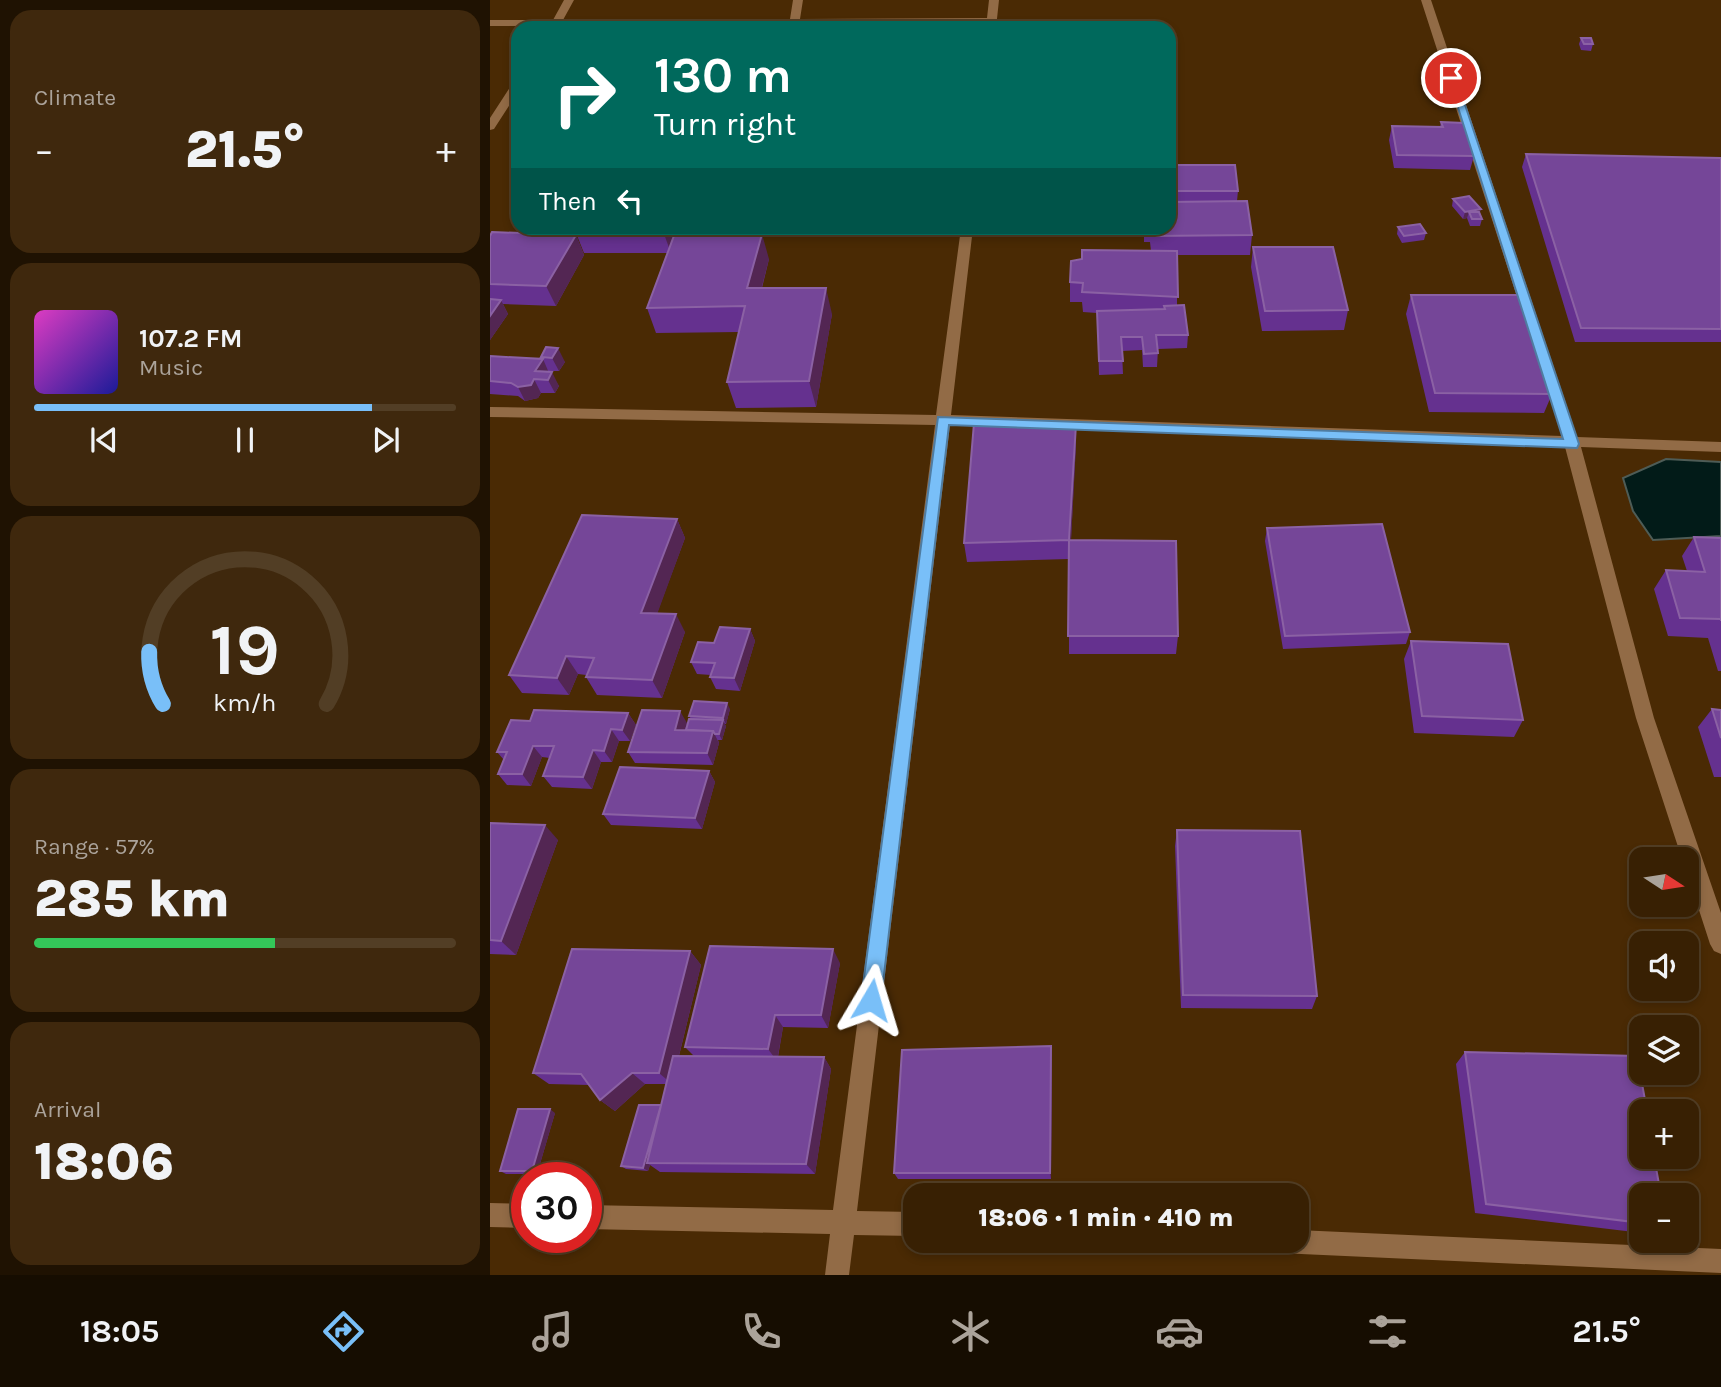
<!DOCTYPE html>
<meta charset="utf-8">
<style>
body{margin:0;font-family:Karla,sans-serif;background:#3f280d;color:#f1f3f6;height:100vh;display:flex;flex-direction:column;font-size:26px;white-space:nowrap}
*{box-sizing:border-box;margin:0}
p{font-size:23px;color:#aba39a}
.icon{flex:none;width:38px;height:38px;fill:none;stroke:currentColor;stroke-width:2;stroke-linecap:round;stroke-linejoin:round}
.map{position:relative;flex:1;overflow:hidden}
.details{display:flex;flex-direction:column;gap:10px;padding:10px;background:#1f1202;width:490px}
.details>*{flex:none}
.guide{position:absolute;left:21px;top:21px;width:665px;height:214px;border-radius:21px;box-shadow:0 4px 10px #0003,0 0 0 2px #523e25;background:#00695c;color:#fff;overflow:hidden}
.needle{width:46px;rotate:102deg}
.controls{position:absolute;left:1139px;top:847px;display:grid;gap:14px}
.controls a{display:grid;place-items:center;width:70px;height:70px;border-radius:14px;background:#382003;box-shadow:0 4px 10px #0003,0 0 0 2px #523e25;font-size:35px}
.speed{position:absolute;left:21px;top:1162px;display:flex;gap:14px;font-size:35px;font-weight:700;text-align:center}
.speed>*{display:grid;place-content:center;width:91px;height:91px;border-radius:50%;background:#382003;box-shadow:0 4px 10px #0003,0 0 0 2px #523e25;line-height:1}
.speed .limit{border:10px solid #d22;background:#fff;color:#111}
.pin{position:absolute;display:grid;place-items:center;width:60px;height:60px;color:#fff;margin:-30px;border:4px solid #fff;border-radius:50%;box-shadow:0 2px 7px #0007}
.me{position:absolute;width:77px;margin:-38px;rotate:7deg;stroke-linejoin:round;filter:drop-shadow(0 0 5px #0008)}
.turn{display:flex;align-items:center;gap:24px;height:147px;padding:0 28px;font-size:32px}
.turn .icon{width:91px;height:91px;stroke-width:2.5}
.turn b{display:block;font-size:49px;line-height:60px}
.then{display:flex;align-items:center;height:66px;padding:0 28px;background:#0003;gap:14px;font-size:26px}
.big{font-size:52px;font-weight:800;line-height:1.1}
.details .card{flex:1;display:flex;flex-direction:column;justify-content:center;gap:10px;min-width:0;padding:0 24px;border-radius:21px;background:#3f280d}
.details .dial{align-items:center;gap:0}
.dial svg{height:182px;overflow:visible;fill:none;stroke:#523e25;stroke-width:7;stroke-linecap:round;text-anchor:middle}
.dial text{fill:#f1f3f6;stroke:none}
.song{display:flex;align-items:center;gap:21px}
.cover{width:84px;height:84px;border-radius:10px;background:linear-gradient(135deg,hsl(310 70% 55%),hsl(240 70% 35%))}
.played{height:7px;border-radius:4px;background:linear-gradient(90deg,#79bff8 80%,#523e25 80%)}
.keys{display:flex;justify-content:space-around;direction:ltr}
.heat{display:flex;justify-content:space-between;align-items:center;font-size:38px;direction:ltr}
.charge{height:10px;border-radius:5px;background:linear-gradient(90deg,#34c759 57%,#523e25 0)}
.trip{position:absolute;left:413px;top:1183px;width:406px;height:70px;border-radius:21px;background:#382003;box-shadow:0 4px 10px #0003,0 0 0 2px #523e25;font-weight:800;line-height:70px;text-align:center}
.tab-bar{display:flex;height:112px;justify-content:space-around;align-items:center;background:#160d01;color:#aba39a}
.tab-bar .icon{width:49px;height:49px}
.tab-bar .current{color:#79bff8}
.tab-bar b{font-size:32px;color:#f1f3f6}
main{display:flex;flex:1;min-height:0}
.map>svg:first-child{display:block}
.water{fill:#021b18;stroke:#4e5c56;stroke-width:2}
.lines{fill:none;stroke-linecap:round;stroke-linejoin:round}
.minor{fill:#926b46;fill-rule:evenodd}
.wall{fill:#65318f}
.shaded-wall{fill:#532653}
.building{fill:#754698;stroke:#8b61a4;stroke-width:2}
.route{fill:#79bff8;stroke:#4f7ca1;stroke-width:2}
</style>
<main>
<section class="details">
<div class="card"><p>Climate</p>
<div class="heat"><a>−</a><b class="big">21.5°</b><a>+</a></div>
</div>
<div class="card">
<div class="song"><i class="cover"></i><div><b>107.2 FM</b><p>Music</p></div></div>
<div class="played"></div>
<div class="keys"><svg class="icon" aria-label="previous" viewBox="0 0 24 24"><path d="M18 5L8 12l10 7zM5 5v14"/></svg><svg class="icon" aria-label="pause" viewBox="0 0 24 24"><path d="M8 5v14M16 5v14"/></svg><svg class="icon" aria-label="next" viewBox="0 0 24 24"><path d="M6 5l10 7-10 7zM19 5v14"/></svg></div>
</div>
<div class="card dial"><svg viewBox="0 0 100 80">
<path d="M14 69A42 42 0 1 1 86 69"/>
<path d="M14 69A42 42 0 0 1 8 46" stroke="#79bff8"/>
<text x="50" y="56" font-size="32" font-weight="700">19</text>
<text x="50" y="72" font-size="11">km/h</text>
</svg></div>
<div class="card"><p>Range · 57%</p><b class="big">285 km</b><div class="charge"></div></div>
<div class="card"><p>Arrival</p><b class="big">18:06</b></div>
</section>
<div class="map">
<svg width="1231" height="1275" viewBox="0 0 1231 1275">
<rect width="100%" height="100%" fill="#4a2a04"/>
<path class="water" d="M 1176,459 L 1231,462 L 1231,536 L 1163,540 L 1143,511 L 1133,478 Z"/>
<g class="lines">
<path class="minor" d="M 74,0 L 84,0 L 73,20 L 300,19 L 303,0 L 313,0 L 310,19 L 497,18 L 499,0 L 509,0 L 506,28 L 496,28 L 496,24 L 309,25 L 308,28 L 298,28 L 298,25 L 0,26 L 0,20 L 63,20 Z
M 931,0 L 941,0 L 1087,437 L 1231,442 L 1231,452 L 1091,447 L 1164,718 L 1231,913 L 1231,954 L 1224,951 L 1220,944 L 1197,873 L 1197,859 L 1192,859 L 1146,718 L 1075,447 L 460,425 L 367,1211 L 425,1212 L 425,1236 L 364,1235 L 359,1275 L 335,1275 L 340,1234 L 96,1229 L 96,1205 L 343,1210 L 445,425 L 0,417 L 0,407 L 446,415 L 471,228 L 483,228 L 461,415 L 1072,436 Z
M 28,80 L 28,92 L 4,129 L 0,130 L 0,118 L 24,81 Z
M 0,1203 L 37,1204 L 37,1228 L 0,1227 Z
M 807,1230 L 1231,1249 L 1231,1273 L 789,1253 L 780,1250 L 777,1241 L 807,1241 Z"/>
</g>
<path class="wall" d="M 1091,38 L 1103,44 L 1101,51 L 1091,50 L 1089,44 Z
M 951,122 L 984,156 L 980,170 L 904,168 L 899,140 L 902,126 L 950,127 Z
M 1036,154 L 1231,158 L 1231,342 L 1085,342 L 1032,167 Z
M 679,165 L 748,191 L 747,201 L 762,235 L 760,255 L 687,255 L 687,305 L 698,335 L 697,348 L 668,349 L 667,367 L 653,367 L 652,350 L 632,351 L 633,374 L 609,375 L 607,313 L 593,312 L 592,302 L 580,302 L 580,282 L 661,251 L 660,242 L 654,242 L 654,228 L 679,228 Z
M 963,199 L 990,213 L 992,219 L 990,226 L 980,226 L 977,218 L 973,219 L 962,206 Z
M 908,227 L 936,233 L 934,240 L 912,243 L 907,234 Z
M 86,233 L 189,233 L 279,259 L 272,288 L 342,314 L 326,407 L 246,408 L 237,382 L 249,332 L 166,333 L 157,308 L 177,253 L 94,253 Z
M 86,235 L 94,255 L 66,306 L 13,304 L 18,314 L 0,340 L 0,236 Z
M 763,247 L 858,310 L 854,330 L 772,331 L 761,267 Z
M 921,295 L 1062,394 L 1054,413 L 939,412 L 916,314 Z
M 56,347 L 75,362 L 69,371 L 58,371 L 69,386 L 65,393 L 51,393 L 48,398 L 35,401 L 28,396 L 0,394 L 0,356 L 52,359 L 51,357 Z
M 586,424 L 586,444 L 581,540 L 688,636 L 686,654 L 579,654 L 579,559 L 477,562 L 474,543 Z
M 187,519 L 195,538 L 167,613 L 195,632 L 172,698 L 107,695 L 96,677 L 96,675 L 88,674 L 79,695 L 32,693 L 19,675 Z
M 777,528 L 920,632 L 916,644 L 793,649 L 775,541 Z
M 1204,537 L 1231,538 L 1231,671 L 1228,671 L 1218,638 L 1178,636 L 1164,589 L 1176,570 L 1197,571 L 1192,556 Z
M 260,629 L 265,641 L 250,691 L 226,689 L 220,677 L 221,675 L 207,674 L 201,662 L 224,643 Z
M 921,641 L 1033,720 L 1024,737 L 924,733 L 914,659 Z
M 240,709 L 236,724 L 234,724 L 236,726 L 232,740 L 228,740 L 229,743 L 223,765 L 145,763 L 138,752 L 197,723 L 196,730 L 201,719 L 199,716 Z
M 1222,709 L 1231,710 L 1231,777 L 1224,777 L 1208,727 Z
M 138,713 L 146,725 L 140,741 L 129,741 L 122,762 L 111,762 L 102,789 L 62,787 L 53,776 L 60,758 L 52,757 L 41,786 L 17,785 L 8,774 L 14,760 L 7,752 L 40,721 Z
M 219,771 L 225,782 L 212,829 L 121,825 L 113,814 Z
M 0,823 L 68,840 L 26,955 L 0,954 Z
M 687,830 L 827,996 L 822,1009 L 691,1008 L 685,846 Z
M 200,951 L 211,965 L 189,1056 L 204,1056 L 195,1047 L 350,963 L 338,1028 L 293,1027 L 288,1057 L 334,1057 L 341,1069 L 325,1174 L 170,1172 L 160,1165 L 158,1171 L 136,1169 L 131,1166 L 171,1105 L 176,1084 L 155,1084 L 125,1111 L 110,1100 L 99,1085 L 59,1084 L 43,1073 Z
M 975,1052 L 1152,1195 L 1152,1233 L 985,1213 L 966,1064 Z
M 562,1055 L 561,1179 L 408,1179 L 404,1173 Z
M 65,1113 L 47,1174 L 16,1174 L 10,1171 Z"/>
<path class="shaded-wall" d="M 991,209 L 989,216 L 979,212 L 977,218 L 973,219 L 975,212 Z
M 176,228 L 191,228 L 181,253 L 174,234 Z
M 272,234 L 279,259 L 265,313 L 257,288 Z
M 86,235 L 94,255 L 66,306 L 56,286 Z
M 336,288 L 342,314 L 326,407 L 319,381 Z
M 11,300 L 18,314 L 0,340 L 0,316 Z
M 68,348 L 75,362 L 69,371 L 62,358 Z
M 53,359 L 59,373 L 45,371 Z
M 62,372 L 69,386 L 65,393 L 58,380 Z
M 44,379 L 51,393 L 48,398 L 35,401 L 28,387 Z
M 586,424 L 586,444 L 580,559 L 579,540 Z
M 187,519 L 195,538 L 161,631 L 151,613 Z
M 186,614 L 195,632 L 172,698 L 162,680 Z
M 260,629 L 265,641 L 250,691 L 244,678 Z
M 76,656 L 88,674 L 79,695 L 67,678 Z
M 237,703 L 240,709 L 236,724 L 233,718 Z
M 190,711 L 197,723 L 191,742 L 185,730 Z
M 138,713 L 146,725 L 140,741 L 132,730 Z
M 233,720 L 236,726 L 232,740 L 229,734 Z
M 121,729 L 129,741 L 122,762 L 114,751 Z
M 223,731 L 229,743 L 223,765 L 217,753 Z
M 43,746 L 52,757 L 41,786 L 32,774 Z
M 103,750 L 111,762 L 102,789 L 93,777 Z
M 219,771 L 225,782 L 212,829 L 205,818 Z
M 55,825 L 68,840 L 26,955 L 11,941 Z
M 343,949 L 350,963 L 338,1028 L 331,1015 Z
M 200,951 L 211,965 L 182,1084 L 169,1073 Z
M 285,1015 L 293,1027 L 287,1061 L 278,1049 Z
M 561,1046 L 562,1055 L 561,1179 L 560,1173 Z
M 334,1057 L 341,1069 L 325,1174 L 316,1164 Z
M 142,1073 L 155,1084 L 125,1111 L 110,1100 Z
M 171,1105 L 157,1163 L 160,1165 L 158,1171 L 153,1168 Z
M 60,1109 L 65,1113 L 47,1174 L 42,1171 Z"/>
<path class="building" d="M 1091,38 L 1101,38 L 1103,44 L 1094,44 Z
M 951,122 L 974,123 L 984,156 L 907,155 L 902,126 L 953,127 Z
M 1036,154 L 1231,158 L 1231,329 L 1091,328 Z
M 679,165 L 745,165 L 748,191 L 679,191 Z
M 979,196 L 991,209 L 975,212 L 963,199 Z
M 757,201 L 762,235 L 662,236 L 661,228 L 679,228 L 679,202 Z
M 979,212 L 989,212 L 992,219 L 982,219 Z
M 930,224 L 936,233 L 914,236 L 908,227 Z
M 89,228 L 176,228 L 174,234 L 86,233 Z
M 2,232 L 86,235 L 56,286 L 0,284 L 0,236 Z
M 185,233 L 272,234 L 257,288 L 336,288 L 319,381 L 237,382 L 255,306 L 157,308 Z
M 763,247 L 843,247 L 858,310 L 775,311 Z
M 592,250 L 687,251 L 688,297 L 592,292 L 593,283 L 580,282 L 581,261 L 592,259 Z
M 921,295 L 1030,295 L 1062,394 L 945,393 Z
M 0,299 L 11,300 L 0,316 Z
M 694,305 L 698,335 L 666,335 L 668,353 L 654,354 L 652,337 L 631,337 L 633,361 L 609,361 L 607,311 L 675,309 L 674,306 Z
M 56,347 L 68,348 L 62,358 L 51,357 Z
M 0,356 L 53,359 L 45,371 L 62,372 L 58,380 L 44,379 L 41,385 L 28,387 L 21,383 L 0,381 Z
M 484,423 L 586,424 L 579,540 L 474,543 Z
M 92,515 L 187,519 L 151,613 L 186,614 L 162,680 L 96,677 L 104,658 L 76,656 L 67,678 L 19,675 Z
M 892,524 L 920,632 L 795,636 L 777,528 Z
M 1204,537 L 1231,538 L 1231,621 L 1231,619 L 1190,618 L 1176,570 L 1215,572 Z
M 579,540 L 686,541 L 688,636 L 578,636 Z
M 230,627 L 260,629 L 244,678 L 220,677 L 225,663 L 201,662 L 208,642 L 224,643 Z
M 921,641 L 1018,644 L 1033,720 L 932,716 Z
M 204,701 L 237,703 L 233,718 L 199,716 Z
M 1222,709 L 1231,710 L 1231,738 Z
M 44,710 L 138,713 L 132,730 L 121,729 L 114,751 L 103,750 L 93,777 L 53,776 L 64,746 L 43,746 L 32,774 L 8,774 L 17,752 L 7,752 L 21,720 L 40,721 Z
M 152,710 L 190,711 L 185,730 L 223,731 L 217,753 L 138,752 Z
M 199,719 L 233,720 L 229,734 L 225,734 L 223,731 L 196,730 Z
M 130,767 L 219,771 L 205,818 L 113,814 Z
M 0,823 L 55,825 L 11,941 L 0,940 Z
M 687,830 L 810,831 L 827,996 L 693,995 Z
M 220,946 L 343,949 L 331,1015 L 285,1015 L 278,1049 L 195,1047 Z
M 82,949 L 200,951 L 169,1073 L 142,1073 L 110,1100 L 91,1074 L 43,1073 Z
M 561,1046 L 560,1173 L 404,1173 L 412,1050 Z
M 975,1052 L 1147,1056 L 1157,1111 L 1152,1111 L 1152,1157 L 1164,1157 L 1171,1195 L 1152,1195 L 1152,1223 L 996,1204 Z
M 183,1056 L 334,1057 L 316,1164 L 157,1163 Z
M 149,1105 L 171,1105 L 153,1168 L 131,1166 Z
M 28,1109 L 60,1109 L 42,1171 L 10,1171 Z"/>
<path class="route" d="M 958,76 L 966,78 L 1089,444 L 1087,448 L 459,425 L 391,1000 L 388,1007 L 381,1010 L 374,1007 L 371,1000 L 448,417 L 1073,439 Z"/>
</svg>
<div class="controls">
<a><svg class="needle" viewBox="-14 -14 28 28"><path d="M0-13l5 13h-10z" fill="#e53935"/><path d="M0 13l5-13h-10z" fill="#aba39a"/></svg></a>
<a><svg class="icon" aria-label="sound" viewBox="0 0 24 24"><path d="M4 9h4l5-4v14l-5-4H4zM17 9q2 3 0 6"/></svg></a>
<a><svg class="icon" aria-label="layers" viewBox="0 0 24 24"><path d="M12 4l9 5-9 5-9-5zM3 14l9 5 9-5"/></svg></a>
<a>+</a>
<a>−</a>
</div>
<div class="speed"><div class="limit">30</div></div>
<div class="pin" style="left:961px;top:78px;background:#d93025"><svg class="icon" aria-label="arrive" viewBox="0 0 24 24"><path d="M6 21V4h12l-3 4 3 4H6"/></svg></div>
<svg class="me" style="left:381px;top:1000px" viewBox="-20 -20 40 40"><path d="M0-17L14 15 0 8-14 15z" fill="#79bff8" stroke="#fff" stroke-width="4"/></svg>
<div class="trip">18:06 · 1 min · 410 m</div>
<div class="guide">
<div class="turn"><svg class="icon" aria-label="right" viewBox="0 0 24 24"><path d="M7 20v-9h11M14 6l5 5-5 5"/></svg><div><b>130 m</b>Turn right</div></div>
<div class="then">Then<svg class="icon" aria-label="left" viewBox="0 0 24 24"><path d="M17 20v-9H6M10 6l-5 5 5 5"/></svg></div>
</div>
</div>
</main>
<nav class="tab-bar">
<b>18:05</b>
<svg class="icon current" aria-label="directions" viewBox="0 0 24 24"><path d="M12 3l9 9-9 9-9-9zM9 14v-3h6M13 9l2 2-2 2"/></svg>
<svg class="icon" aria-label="music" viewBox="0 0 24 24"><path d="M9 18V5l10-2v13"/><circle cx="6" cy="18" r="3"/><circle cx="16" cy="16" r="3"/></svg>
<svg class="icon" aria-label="phone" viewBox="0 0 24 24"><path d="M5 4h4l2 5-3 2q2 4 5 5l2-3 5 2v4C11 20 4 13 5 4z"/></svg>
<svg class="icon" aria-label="climate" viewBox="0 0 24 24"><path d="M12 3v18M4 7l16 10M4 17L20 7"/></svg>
<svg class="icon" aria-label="car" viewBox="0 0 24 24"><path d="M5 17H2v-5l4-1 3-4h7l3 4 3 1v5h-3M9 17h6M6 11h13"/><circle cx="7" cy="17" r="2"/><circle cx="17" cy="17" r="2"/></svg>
<svg class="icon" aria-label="filters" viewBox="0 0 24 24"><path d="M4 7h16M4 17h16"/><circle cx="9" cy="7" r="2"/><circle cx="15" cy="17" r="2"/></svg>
<b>21.5°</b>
</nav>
